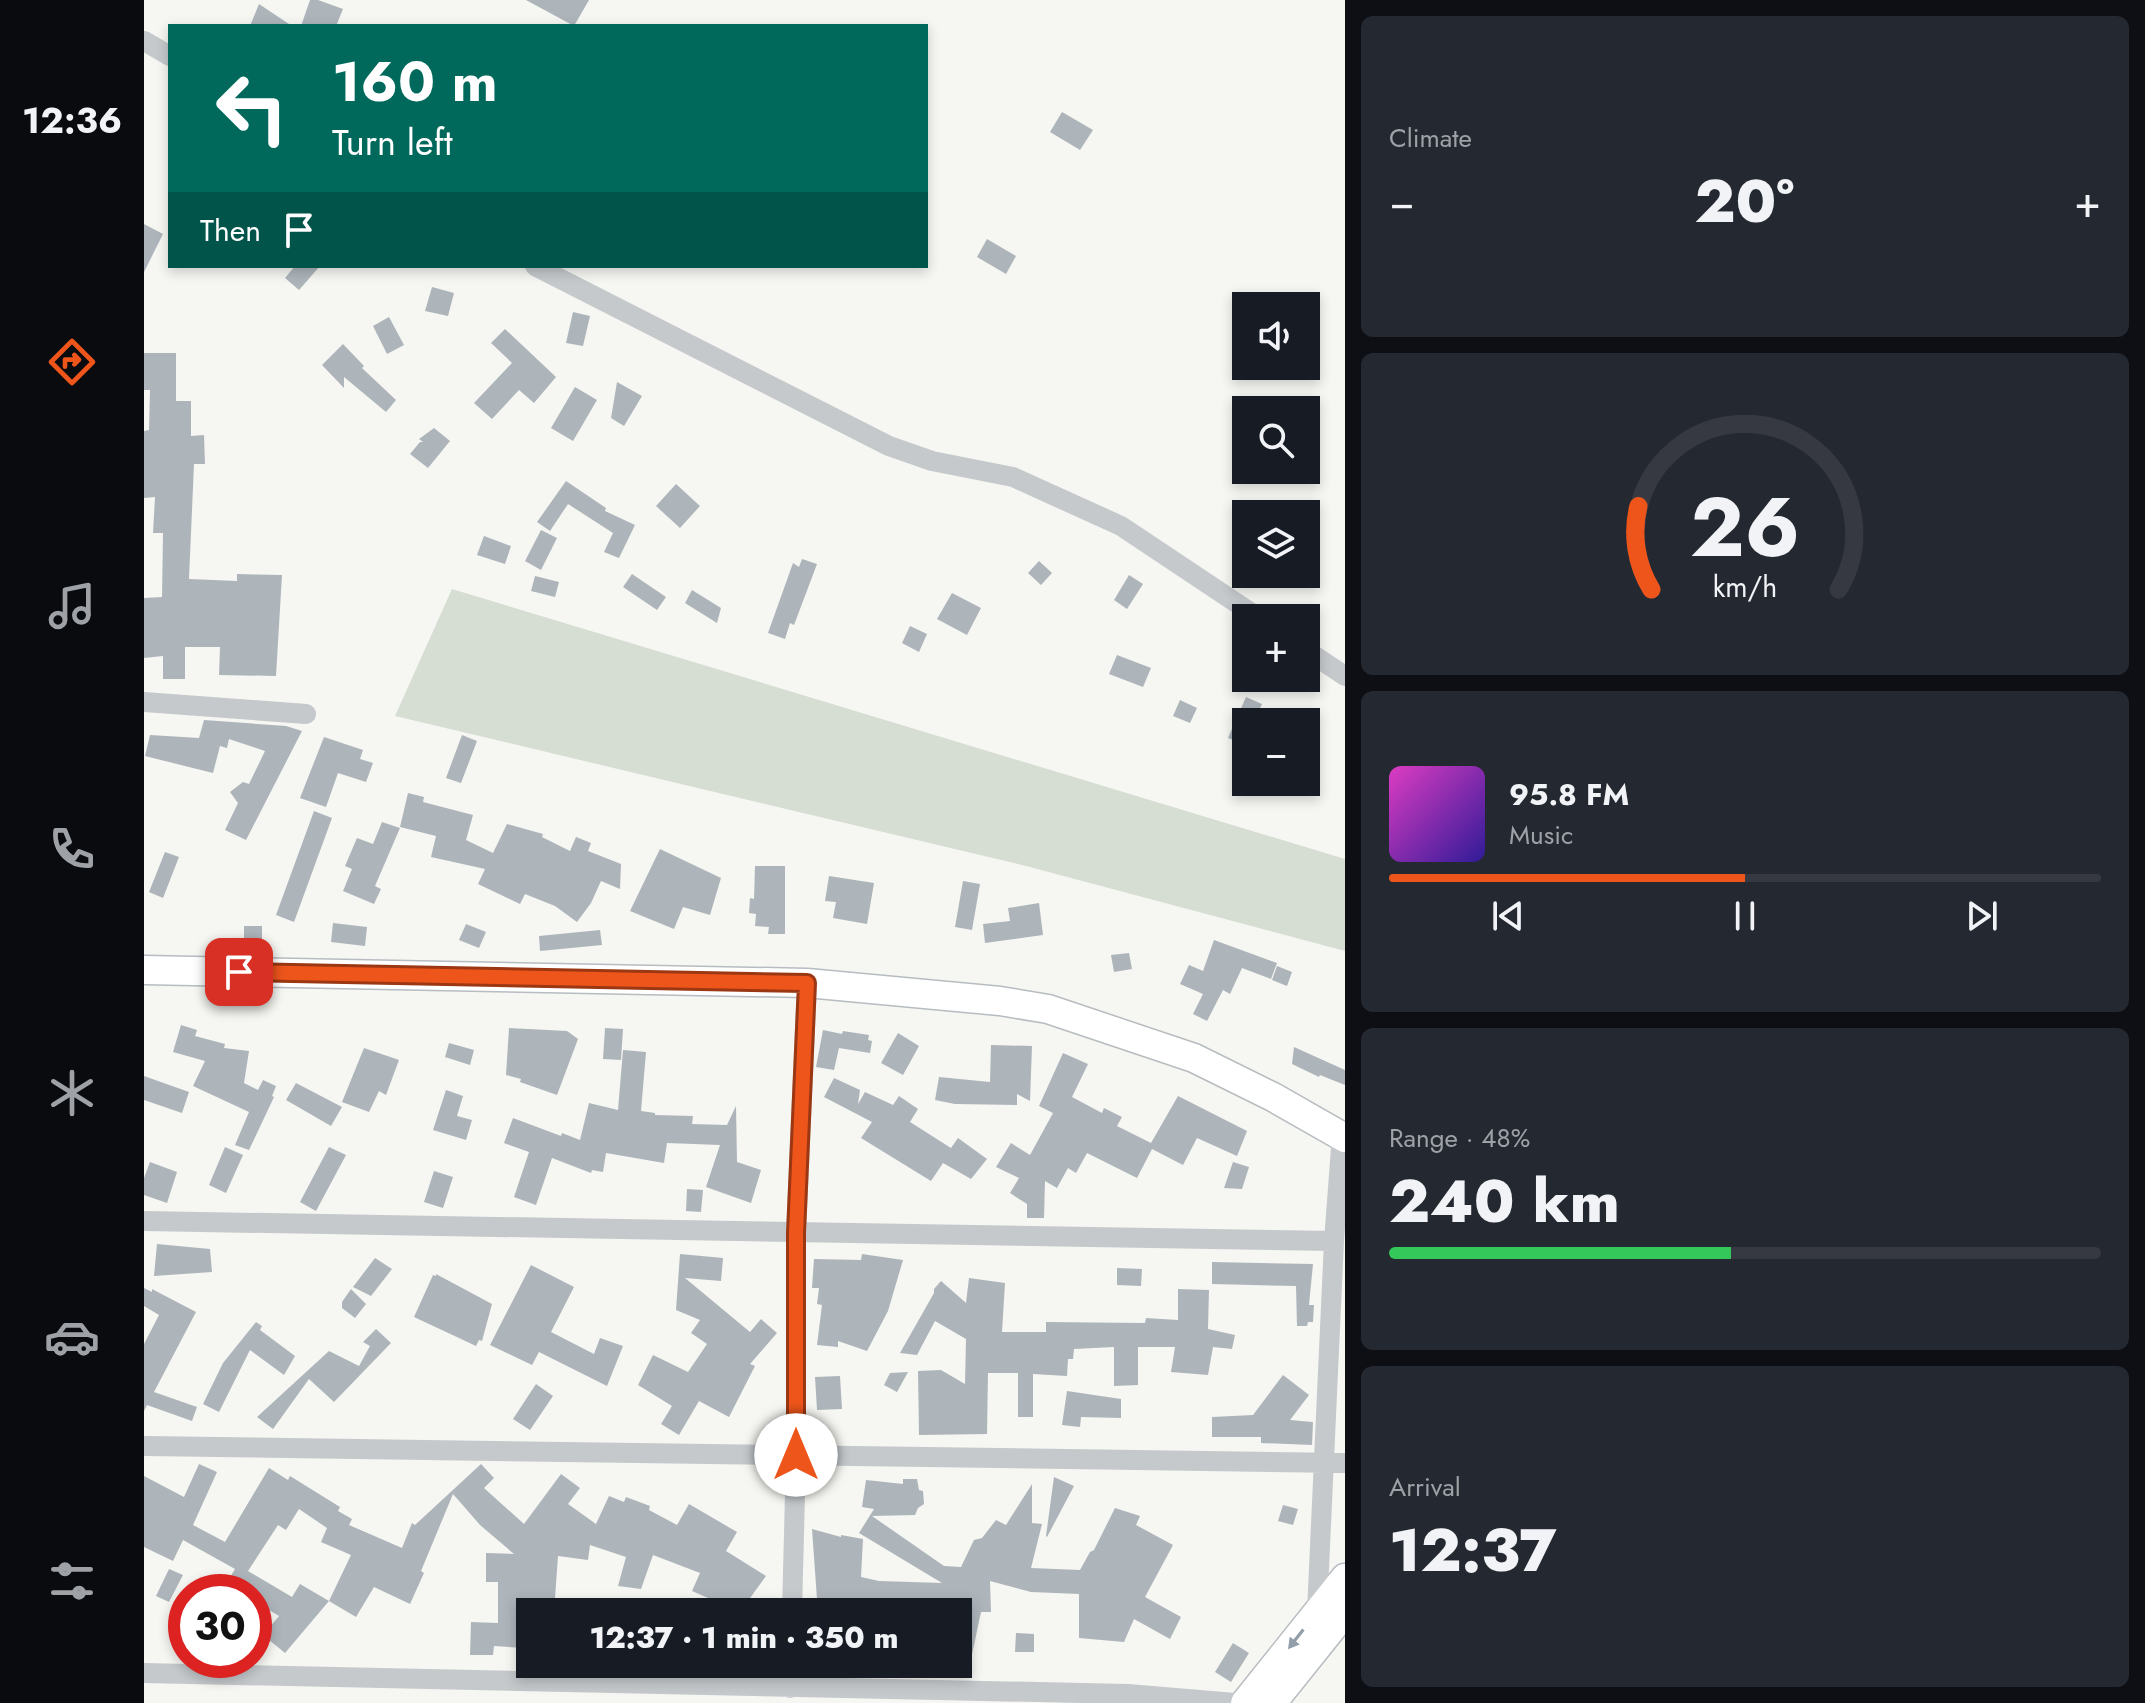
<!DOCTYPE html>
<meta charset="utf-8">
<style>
body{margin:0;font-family:Jost,sans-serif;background:#242831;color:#f1f3f6;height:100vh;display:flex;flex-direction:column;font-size:30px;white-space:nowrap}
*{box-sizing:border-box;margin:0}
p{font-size:26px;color:#9ea1a6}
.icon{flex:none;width:44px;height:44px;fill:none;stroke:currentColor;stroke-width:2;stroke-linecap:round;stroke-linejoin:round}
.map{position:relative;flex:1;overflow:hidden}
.details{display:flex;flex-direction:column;gap:16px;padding:16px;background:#0d0f14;width:800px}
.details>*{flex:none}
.guide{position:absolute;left:24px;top:24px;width:760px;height:244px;border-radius:0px;box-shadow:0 4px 12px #0003;background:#00695c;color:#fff;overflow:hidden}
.fabs{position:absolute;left:1088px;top:292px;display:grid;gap:16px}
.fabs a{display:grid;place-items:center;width:88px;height:88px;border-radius:0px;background:#171b24;box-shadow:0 4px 12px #0003;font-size:40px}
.speed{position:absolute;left:24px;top:1574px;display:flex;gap:16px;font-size:40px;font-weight:700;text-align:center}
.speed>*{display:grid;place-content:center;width:104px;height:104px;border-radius:50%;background:#171b24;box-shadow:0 4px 12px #0003;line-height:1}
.speed .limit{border:12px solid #d22;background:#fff;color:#111}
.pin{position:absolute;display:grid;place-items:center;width:68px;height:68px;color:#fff;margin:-34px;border-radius:16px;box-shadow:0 4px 12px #0006}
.me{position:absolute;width:88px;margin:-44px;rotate:0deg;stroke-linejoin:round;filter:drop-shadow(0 0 6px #0008)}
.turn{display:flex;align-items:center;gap:28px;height:168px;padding:0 32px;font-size:36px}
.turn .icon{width:104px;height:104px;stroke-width:2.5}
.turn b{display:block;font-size:56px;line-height:68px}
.then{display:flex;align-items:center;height:76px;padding:0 32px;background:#0003;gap:16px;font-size:30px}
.big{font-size:60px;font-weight:800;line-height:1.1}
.details .card{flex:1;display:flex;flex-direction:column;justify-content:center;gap:12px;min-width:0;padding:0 28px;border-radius:12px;background:#242831}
.details .dial{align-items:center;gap:0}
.dial svg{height:208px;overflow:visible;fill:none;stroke:#363941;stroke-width:7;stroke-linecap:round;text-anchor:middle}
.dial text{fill:#f1f3f6;stroke:none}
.song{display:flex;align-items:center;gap:24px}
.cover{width:96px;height:96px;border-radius:12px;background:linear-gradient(135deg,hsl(310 70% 55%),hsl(250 70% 35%))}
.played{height:8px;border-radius:4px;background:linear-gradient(90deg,#ee551b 50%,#363941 50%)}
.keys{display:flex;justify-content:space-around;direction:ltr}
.heat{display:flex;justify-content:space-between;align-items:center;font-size:44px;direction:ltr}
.charge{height:12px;border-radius:6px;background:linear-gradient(90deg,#34c759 48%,#363941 0)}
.trip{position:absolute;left:372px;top:1598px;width:456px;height:80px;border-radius:0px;background:#171b24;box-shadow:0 4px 12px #0003;font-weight:800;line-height:80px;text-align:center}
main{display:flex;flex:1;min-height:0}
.tab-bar{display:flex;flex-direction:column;width:144px;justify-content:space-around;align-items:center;background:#090b0e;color:#9ea1a6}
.tab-bar .icon{width:56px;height:56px}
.tab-bar .active{color:#ee551b}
.tab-bar b{font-size:36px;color:#f1f3f6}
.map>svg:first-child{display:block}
.green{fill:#d6ded3}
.building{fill:#adb5bb}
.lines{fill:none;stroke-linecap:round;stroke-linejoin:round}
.secondary-casing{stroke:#b7bcc1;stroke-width:31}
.street{stroke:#c5c9cc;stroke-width:20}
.secondary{stroke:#fff;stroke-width:28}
.oneway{fill:#929eaa}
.route-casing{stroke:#9b3712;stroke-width:20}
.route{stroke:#ee551b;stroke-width:14}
</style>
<main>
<nav class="tab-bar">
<b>12:36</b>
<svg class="icon active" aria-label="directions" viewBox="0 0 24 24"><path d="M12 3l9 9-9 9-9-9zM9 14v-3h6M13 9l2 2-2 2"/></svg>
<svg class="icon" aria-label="music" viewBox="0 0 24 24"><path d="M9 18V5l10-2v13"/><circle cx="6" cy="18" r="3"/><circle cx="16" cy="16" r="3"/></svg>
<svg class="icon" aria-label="phone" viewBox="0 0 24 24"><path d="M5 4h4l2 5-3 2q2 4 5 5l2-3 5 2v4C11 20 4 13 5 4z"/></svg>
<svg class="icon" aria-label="climate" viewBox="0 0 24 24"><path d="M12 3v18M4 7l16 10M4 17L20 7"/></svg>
<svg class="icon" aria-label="car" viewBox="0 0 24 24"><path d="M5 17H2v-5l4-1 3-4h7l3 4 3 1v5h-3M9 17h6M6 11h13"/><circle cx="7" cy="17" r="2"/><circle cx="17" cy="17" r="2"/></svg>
<svg class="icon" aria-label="filters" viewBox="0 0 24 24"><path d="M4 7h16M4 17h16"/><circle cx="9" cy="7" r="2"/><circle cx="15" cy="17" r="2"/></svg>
</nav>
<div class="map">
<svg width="1201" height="1703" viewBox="0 0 1201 1703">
<rect width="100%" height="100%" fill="#f6f6f2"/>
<path class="green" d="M 308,589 L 1201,859 L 1201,951 L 882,866 L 251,716 Z"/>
<path class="building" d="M 166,0 L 174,0 L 199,9 L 192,26 L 157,26 Z
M 382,0 L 445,0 L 430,26 Z
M 115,4 L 148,26 L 106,26 Z
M 918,112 L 949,130 L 936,150 L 906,132 Z
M 0,224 L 19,234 L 0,272 Z
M 843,239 L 872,256 L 862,274 L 833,257 Z
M 151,266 L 176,266 L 155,290 L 141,278 Z
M 288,287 L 310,293 L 304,316 L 281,311 Z
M 429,312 L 446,316 L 439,346 L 422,343 Z
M 245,317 L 260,345 L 243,354 L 229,326 Z
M 361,329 L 412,377 L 390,403 L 375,390 L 348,419 L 330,403 L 368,363 L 347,343 Z
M 199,344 L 220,366 L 218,368 L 252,400 L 242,412 L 200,377 L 200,388 L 178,365 Z
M 0,353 L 32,353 L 32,401 L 47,401 L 47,436 L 60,435 L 61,464 L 50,464 L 45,579 L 93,581 L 93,574 L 138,575 L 132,676 L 75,675 L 76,647 L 41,647 L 41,679 L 19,679 L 19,656 L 0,658 L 0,598 L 18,597 L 19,533 L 9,533 L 11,497 L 0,498 L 0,431 L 5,430 L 6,390 L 0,390 Z
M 473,382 L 498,396 L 480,426 L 467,418 Z
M 431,387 L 453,400 L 429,441 L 407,428 Z
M 290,428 L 306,441 L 284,468 L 266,454 L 276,442 L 279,442 L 275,439 Z
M 422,481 L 462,508 L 461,511 L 491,525 L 475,558 L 460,552 L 469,533 L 424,504 L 406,531 L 393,522 Z
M 532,484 L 556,506 L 536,528 L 512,506 Z
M 397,530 L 413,538 L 397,570 L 381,561 Z
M 340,536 L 367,546 L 361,564 L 333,555 Z
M 658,559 L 673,564 L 650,625 L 646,623 L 641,639 L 624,633 L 649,563 L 655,567 Z
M 895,561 L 908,573 L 897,585 L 884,573 Z
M 488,574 L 522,597 L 513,610 L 479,587 Z
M 985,575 L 999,584 L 983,609 L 970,600 Z
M 391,576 L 415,582 L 411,597 L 387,591 Z
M 548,590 L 577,608 L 573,623 L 541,603 Z
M 808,593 L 837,608 L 823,635 L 793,619 Z
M 766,626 L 783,634 L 775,652 L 758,643 Z
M 973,655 L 1007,668 L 999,687 L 965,674 Z
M 1102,697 L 1118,704 L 1110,722 L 1102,722 L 1102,745 L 1084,738 Z
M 1036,700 L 1053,708 L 1046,723 L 1029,716 Z
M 60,720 L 142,726 L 158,731 L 102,840 L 81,830 L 94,803 L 86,792 L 99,782 L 105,784 L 121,751 L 85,739 L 83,748 L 76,746 L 69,773 L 1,756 L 6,735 L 55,738 Z
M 318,735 L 333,741 L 317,783 L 302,778 Z
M 180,737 L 219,750 L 216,759 L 229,763 L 222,782 L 194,773 L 182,807 L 156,798 Z
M 264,793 L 280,797 L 279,802 L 329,815 L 322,840 L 349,853 L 363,824 L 399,834 L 398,837 L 426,851 L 432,837 L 447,843 L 444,851 L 477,864 L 476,889 L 457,881 L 447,903 L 433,922 L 411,906 L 381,894 L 376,904 L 334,884 L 341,869 L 287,857 L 292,836 L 256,827 Z
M 170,811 L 188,818 L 150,922 L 132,915 Z
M 238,822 L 256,828 L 231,886 L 237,889 L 230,904 L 199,891 L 208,869 L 201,866 L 213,838 L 229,844 Z
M 516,849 L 577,878 L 566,915 L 539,907 L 530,929 L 486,911 Z
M 21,852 L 35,857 L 19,898 L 5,892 Z
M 611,866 L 641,866 L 641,934 L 624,934 L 625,927 L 611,926 L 612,914 L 605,913 L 606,898 L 610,899 Z
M 685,876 L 730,883 L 723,924 L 689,918 L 692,902 L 681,901 Z
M 819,881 L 836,884 L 828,930 L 811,927 Z
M 895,903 L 899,935 L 841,943 L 839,924 L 866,921 L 864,908 Z
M 189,923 L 223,927 L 221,946 L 187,942 Z
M 322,924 L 342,932 L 335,948 L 315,940 Z
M 100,926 L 118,926 L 118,942 L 100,942 Z
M 456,930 L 458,945 L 396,951 L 395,936 Z
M 1070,940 L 1133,963 L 1127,979 L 1098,968 L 1086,994 L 1079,990 L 1063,1021 L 1049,1014 L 1059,994 L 1036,984 L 1045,965 L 1059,971 Z
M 985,953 L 988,969 L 970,972 L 967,955 Z
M 1133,966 L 1148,972 L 1143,986 L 1128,980 Z
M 37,1025 L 53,1030 L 51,1036 L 81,1044 L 80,1048 L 105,1051 L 100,1083 L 114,1090 L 119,1080 L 132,1086 L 128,1096 L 130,1097 L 105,1150 L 91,1145 L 105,1112 L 49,1086 L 61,1061 L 29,1052 Z
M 365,1028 L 423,1031 L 434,1039 L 413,1095 L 376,1082 L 377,1079 L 362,1075 Z
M 461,1028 L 479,1029 L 477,1060 L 459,1059 Z
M 679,1030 L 698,1034 L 699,1031 L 725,1035 L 724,1040 L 728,1041 L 726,1053 L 695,1048 L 690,1070 L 672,1067 Z
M 754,1033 L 775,1046 L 759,1075 L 737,1063 Z
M 305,1043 L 330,1050 L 326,1065 L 301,1057 Z
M 847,1045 L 888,1046 L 886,1101 L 873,1094 L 873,1105 L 811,1104 L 791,1100 L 795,1077 L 846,1082 Z
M 1150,1047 L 1201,1070 L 1201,1085 L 1176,1075 L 1175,1077 L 1148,1064 Z
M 220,1048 L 255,1060 L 242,1095 L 235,1091 L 225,1112 L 198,1102 Z
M 479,1050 L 502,1052 L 497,1111 L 511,1113 L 511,1115 L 549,1116 L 548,1124 L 583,1125 L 592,1106 L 593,1162 L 617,1170 L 607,1203 L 562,1187 L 576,1145 L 523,1143 L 520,1163 L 462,1153 L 459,1172 L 448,1170 L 447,1173 L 408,1158 L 392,1205 L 370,1197 L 385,1152 L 360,1143 L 369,1118 L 417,1136 L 418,1133 L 436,1140 L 445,1103 L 474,1110 Z
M 919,1053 L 944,1064 L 928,1097 L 958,1113 L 960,1108 L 978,1117 L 973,1126 L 1007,1143 L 1034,1096 L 1103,1131 L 1093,1156 L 1053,1138 L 1039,1165 L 1008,1149 L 993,1178 L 943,1153 L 932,1173 L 924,1168 L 913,1188 L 901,1181 L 900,1218 L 883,1218 L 883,1204 L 866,1193 L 875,1178 L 852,1167 L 867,1143 L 886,1155 L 909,1113 L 895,1106 Z
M 0,1076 L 45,1092 L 38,1113 L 0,1100 Z
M 690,1078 L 716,1090 L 714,1104 L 721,1092 L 749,1105 L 755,1096 L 774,1109 L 766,1122 L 807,1148 L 814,1138 L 843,1159 L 827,1179 L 799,1163 L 787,1181 L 717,1138 L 728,1122 L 680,1097 Z
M 152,1083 L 198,1107 L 187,1126 L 142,1100 Z
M 302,1090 L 319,1096 L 313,1116 L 328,1120 L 322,1140 L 289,1130 Z
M 81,1147 L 99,1155 L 82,1193 L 65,1185 Z
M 185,1147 L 202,1155 L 172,1211 L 156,1202 Z
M 6,1162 L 33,1172 L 23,1203 L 0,1195 L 0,1178 Z
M 1089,1162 L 1105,1167 L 1098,1189 L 1080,1188 Z
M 290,1171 L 309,1177 L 299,1208 L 280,1202 Z
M 543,1189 L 559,1190 L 557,1212 L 542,1211 Z
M 13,1244 L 66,1249 L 68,1272 L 10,1276 Z
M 536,1254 L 579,1258 L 577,1281 L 541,1278 L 606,1332 L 617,1319 L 633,1333 L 606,1364 L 611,1366 L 585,1417 L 555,1401 L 535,1435 L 517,1424 L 528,1406 L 494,1385 L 509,1355 L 544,1372 L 563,1344 L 547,1333 L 556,1320 L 532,1310 Z
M 718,1254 L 759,1260 L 744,1311 L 723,1351 L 694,1341 L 694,1347 L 673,1345 L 678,1305 L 673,1304 L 675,1288 L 668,1288 L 670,1259 L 717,1260 Z
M 231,1258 L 248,1269 L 227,1296 L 209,1287 Z
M 1068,1262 L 1169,1264 L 1165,1305 L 1170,1305 L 1169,1322 L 1164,1322 L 1163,1326 L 1153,1326 L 1152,1286 L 1068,1284 Z
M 387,1265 L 430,1287 L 407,1332 L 450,1354 L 456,1338 L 479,1346 L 463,1386 L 395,1352 L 388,1365 L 346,1345 Z
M 973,1268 L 998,1269 L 997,1286 L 973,1285 Z
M 292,1274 L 348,1304 L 338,1341 L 335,1340 L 332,1346 L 270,1317 L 289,1275 L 292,1276 Z
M 825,1278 L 861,1283 L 858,1332 L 902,1332 L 902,1322 L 1001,1323 L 1002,1318 L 1034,1320 L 1034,1289 L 1065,1290 L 1064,1329 L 1091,1335 L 1088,1349 L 1069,1347 L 1064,1375 L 1027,1372 L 1031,1347 L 994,1347 L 994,1385 L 970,1386 L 970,1347 L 930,1349 L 929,1359 L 924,1359 L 923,1376 L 889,1374 L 889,1417 L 874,1417 L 874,1373 L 844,1373 L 843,1434 L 775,1435 L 774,1371 L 797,1370 L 821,1384 L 822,1339 L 791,1321 L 773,1355 L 756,1353 L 790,1293 L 790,1289 L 797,1281 L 822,1303 Z
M 0,1288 L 8,1292 L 8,1289 L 52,1312 L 10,1392 L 53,1407 L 48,1421 L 3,1405 L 0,1411 L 0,1344 L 15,1315 L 0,1306 Z
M 207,1289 L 222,1304 L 211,1318 L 198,1308 L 198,1302 Z
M 112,1322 L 118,1326 L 116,1330 L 151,1356 L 140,1375 L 106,1350 L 75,1412 L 59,1404 L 79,1363 Z
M 232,1329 L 247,1343 L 190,1402 L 165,1379 L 129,1429 L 113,1417 L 185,1351 L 215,1366 L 226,1346 L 219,1342 Z
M 764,1372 L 753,1392 L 740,1385 L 746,1373 Z
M 1139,1375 L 1165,1395 L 1146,1420 L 1169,1422 L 1168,1445 L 1117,1443 L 1117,1437 L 1068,1437 L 1068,1417 L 1109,1415 Z
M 696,1376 L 698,1409 L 673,1410 L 671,1377 Z
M 392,1384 L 409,1396 L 386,1430 L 369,1419 Z
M 923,1391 L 977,1399 L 977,1418 L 937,1417 L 936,1427 L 918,1425 Z
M 55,1464 L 73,1472 L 49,1525 L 81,1542 L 125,1468 L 144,1480 L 146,1476 L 196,1507 L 194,1511 L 208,1519 L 205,1525 L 258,1548 L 268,1523 L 271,1525 L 337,1464 L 350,1478 L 340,1488 L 380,1524 L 417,1474 L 436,1488 L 424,1504 L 452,1524 L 465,1496 L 480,1502 L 482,1497 L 506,1506 L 505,1510 L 533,1525 L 545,1504 L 593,1532 L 582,1551 L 622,1576 L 596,1612 L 548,1591 L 556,1573 L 509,1555 L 497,1589 L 474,1586 L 482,1557 L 446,1545 L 444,1560 L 414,1556 L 410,1612 L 382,1612 L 379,1648 L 350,1646 L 349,1655 L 326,1655 L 327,1622 L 354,1623 L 354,1582 L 342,1582 L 342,1553 L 370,1554 L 336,1525 L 309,1494 L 277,1571 L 280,1573 L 266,1604 L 230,1587 L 212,1617 L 185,1601 L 207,1555 L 177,1542 L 183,1528 L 155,1509 L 142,1530 L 134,1525 L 104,1571 L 148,1597 L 156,1584 L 185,1601 L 141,1653 L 119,1635 L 135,1616 L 110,1601 L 110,1592 L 96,1592 L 82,1584 L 91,1569 L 39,1540 L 29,1561 L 0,1547 L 0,1476 L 40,1497 Z
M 910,1477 L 930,1486 L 903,1537 L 902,1536 Z
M 759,1479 L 773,1479 L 775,1490 L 779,1491 L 780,1504 L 774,1508 L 771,1515 L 728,1516 L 800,1566 L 817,1567 L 830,1540 L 838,1538 L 852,1520 L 862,1525 L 888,1484 L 888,1523 L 898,1524 L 887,1568 L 936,1570 L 946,1552 L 950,1550 L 971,1508 L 996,1516 L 992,1525 L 1029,1545 L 1001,1597 L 1037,1617 L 1026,1639 L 990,1619 L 980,1642 L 935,1638 L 935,1594 L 887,1592 L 846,1581 L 847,1612 L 837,1612 L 823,1678 L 814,1677 L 814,1612 L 662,1612 L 673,1599 L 668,1529 L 697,1537 L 697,1535 L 719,1539 L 717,1577 L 735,1581 L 798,1583 L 715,1533 L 730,1509 L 718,1507 L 722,1480 L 759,1484 Z
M 1139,1505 L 1154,1509 L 1149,1525 L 1134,1521 Z
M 25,1569 L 39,1575 L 25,1602 L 12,1596 Z
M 872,1633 L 890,1634 L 890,1652 L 871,1652 Z
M 1089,1643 L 1105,1653 L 1087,1682 L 1071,1672 Z"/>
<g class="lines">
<g class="secondary-casing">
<path id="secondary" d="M 0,970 L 663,983 L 856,1001 L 904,1009 L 1050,1058 L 1129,1097 L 1201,1138
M 1101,1703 L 1201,1578
M 1128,1703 L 1201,1612"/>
</g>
<path class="street" d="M 0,41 L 26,56
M 391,266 L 745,446 L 788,461 L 869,477 L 977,526 L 1115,618
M 1162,650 L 1201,676
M 0,702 L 162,714
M 0,1221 L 1190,1241
M 0,1446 L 1201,1463
M 648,1612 L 652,1455 L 652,1233 L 663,983
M 1173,1612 L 1190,1241 L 1198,1135
M 0,1673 L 984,1694 L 1091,1703
M 646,1688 L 647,1664"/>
<use href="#secondary" class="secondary"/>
</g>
<defs><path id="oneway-solid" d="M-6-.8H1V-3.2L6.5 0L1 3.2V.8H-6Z" transform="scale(2)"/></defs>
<use class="oneway" href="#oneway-solid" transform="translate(1152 1639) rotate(128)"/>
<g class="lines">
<g class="route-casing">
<path id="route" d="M 95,972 L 663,983 L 652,1233 L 652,1455"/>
</g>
<use href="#route" class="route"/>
</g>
</svg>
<div class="fabs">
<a><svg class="icon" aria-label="sound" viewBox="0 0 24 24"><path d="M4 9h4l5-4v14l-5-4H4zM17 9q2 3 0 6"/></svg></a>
<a><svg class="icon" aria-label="search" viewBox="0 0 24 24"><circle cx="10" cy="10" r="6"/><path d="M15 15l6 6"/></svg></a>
<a><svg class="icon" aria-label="layers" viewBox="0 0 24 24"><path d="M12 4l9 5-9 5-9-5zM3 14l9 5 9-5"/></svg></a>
<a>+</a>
<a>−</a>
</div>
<div class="speed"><div class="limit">30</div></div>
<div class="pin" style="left:95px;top:972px;background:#d93025"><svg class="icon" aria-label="arrive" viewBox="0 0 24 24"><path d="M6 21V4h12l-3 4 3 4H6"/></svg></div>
<svg class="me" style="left:652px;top:1455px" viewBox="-20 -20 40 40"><circle r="19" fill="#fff"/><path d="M0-13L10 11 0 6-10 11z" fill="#ee551b"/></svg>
<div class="trip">12:37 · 1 min · 350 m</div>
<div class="guide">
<div class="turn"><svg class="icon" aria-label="left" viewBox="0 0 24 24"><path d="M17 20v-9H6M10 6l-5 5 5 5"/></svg><div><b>160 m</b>Turn left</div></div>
<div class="then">Then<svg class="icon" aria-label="arrive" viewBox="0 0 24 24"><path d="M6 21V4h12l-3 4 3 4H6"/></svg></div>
</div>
</div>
<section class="details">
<div class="card"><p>Climate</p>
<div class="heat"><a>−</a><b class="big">20°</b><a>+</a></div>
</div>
<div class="card dial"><svg viewBox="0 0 100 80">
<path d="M14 69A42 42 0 1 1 86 69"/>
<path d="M14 69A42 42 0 0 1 9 37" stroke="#ee551b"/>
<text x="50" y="56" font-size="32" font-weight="700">26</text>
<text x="50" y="72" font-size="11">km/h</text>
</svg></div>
<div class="card">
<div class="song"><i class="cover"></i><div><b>95.8 FM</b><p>Music</p></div></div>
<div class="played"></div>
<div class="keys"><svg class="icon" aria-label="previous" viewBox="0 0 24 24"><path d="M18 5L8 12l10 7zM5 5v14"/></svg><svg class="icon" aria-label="pause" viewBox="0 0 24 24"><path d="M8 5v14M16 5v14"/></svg><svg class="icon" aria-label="next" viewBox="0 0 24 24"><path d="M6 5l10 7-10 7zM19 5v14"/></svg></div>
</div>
<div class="card"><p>Range · 48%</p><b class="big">240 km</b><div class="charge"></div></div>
<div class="card"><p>Arrival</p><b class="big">12:37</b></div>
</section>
</main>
